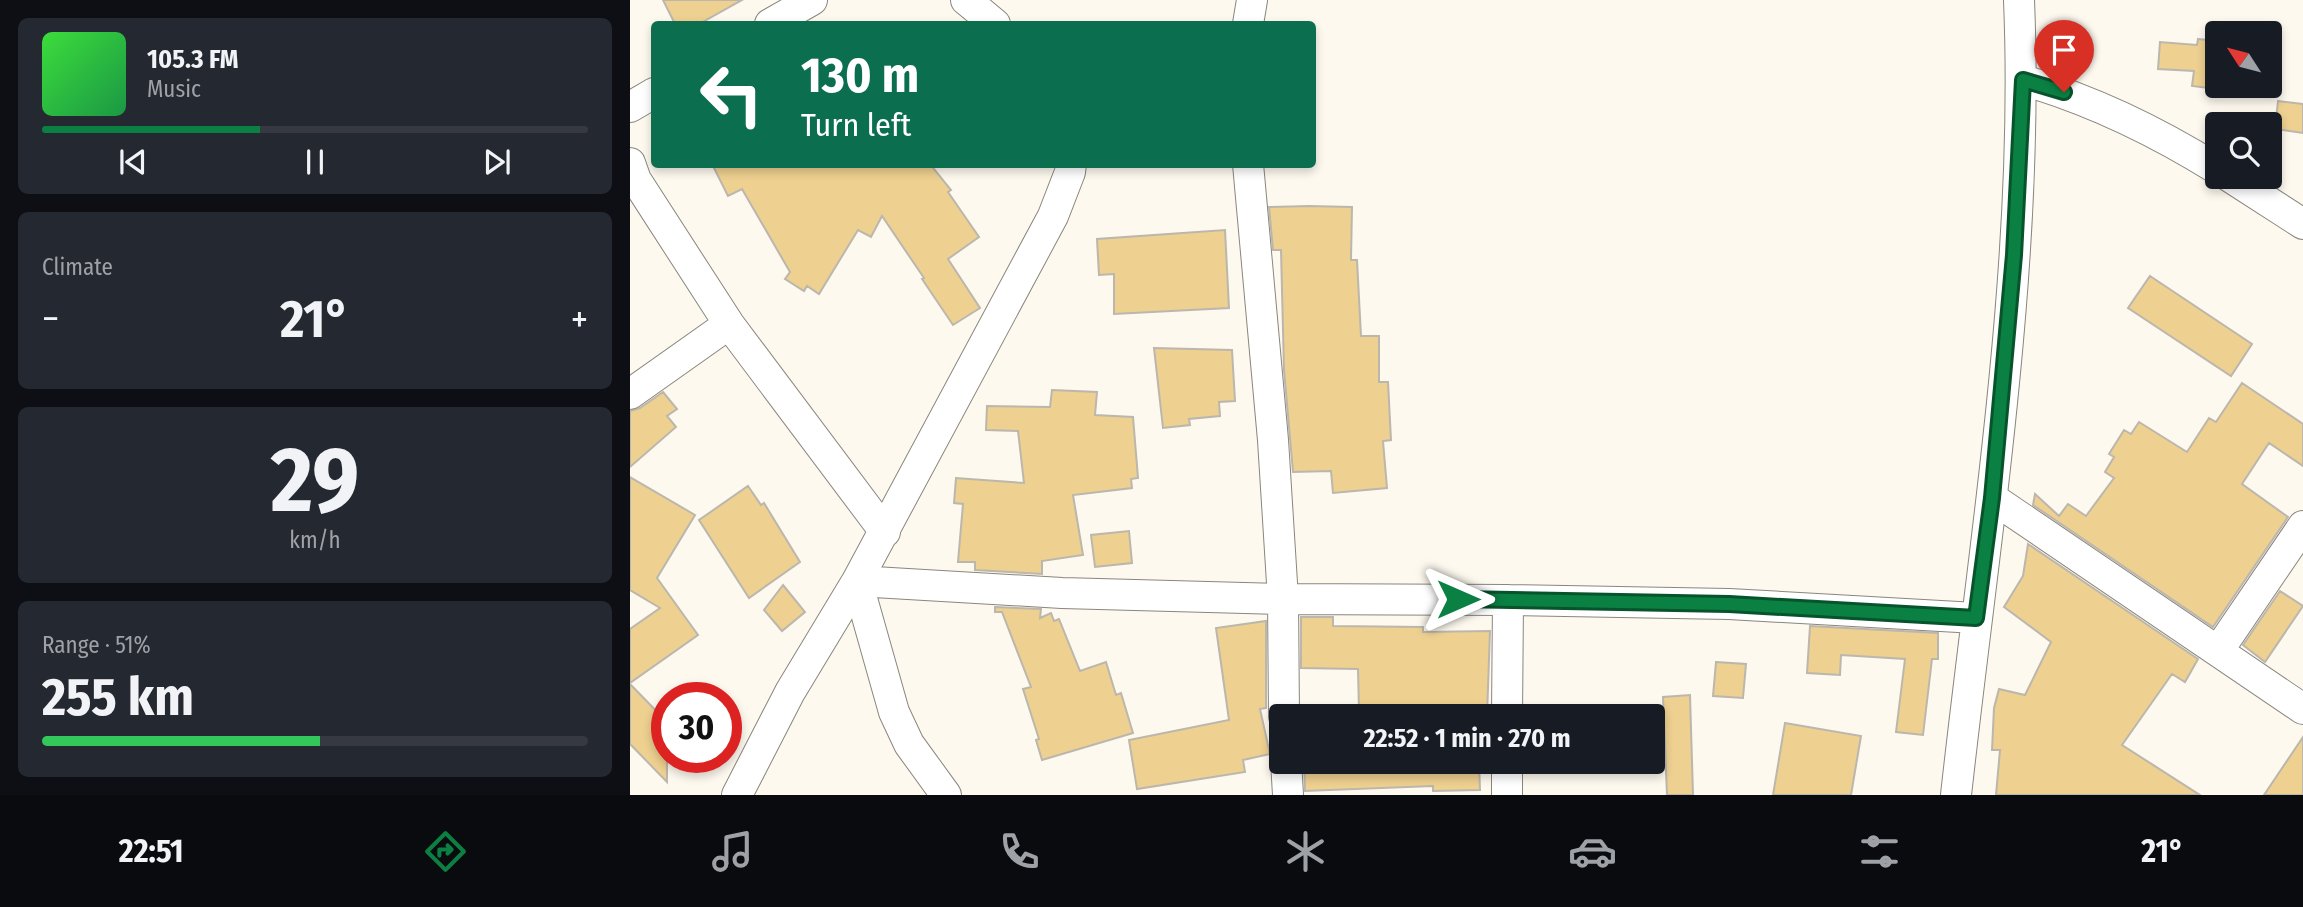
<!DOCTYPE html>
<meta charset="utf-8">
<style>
body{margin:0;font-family:"Fira Sans Condensed",sans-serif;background:#242831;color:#f1f3f6;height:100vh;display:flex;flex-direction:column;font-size:26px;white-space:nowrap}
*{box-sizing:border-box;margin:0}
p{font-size:23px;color:#9ea1a6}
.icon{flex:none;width:38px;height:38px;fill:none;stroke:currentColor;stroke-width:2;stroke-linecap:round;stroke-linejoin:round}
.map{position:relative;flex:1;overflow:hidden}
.drawer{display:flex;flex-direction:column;gap:18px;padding:18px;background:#0d0f14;width:630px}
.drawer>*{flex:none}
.banner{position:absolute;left:21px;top:21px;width:665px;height:147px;border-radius:7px;box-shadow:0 4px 10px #0003;background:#0b6e4f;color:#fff;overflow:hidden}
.needle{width:46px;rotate:306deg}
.controls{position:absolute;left:1575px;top:21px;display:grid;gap:14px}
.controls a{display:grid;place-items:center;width:77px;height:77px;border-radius:7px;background:#171b24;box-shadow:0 4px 10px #0003;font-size:35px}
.speed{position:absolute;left:21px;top:682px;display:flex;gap:14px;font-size:35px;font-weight:700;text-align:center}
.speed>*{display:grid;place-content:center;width:91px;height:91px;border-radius:50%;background:#171b24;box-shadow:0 4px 10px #0003;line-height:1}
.speed .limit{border:10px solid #d22;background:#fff;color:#111}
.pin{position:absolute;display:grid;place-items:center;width:60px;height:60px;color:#fff;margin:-72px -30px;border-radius:50% 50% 50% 0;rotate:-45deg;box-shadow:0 0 7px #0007}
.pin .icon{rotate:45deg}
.me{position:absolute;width:77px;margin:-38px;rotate:90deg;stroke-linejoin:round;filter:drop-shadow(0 0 5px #0008)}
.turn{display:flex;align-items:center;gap:24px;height:147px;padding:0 35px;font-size:32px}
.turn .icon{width:91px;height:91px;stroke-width:2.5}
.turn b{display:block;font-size:49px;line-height:60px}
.big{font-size:52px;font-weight:700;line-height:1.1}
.drawer .tile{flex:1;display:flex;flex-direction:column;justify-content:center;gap:10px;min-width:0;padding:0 24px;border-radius:10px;background:#242831}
.drawer .dial{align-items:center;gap:0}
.dial b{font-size:91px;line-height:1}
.song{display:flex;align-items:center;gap:21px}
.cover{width:84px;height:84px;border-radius:10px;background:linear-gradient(135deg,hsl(120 70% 55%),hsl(140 70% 35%))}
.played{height:7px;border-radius:4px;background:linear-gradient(90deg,#0b8043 40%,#363941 40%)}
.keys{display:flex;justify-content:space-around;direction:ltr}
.heat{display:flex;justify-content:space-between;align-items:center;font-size:38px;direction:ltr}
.charge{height:10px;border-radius:5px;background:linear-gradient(90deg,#34c759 51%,#363941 0)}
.trip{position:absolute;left:639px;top:704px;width:396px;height:70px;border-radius:7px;background:#171b24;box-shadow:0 4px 10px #0003;font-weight:700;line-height:70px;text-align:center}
.tabs{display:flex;height:112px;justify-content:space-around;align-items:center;background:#090b0e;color:#9ea1a6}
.tabs .icon{width:49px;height:49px}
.tabs .selected{color:#0b8043}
.tabs b{font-size:32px;color:#f1f3f6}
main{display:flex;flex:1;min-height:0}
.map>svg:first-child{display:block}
.building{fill:#eed090;stroke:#bbb7ad;stroke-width:2}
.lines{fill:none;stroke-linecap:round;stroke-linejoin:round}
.minor-casing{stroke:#8a867d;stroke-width:32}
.minor{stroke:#fff;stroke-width:30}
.route-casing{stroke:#07532c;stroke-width:18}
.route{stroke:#0b8043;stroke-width:12}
</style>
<main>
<section class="drawer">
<div class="tile">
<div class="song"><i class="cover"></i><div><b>105.3 FM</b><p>Music</p></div></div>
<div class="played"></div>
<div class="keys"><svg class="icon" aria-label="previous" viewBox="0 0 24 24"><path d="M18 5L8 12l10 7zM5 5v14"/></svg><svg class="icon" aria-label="pause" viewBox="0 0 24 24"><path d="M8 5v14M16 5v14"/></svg><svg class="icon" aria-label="next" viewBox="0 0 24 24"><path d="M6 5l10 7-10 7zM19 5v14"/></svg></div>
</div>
<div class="tile"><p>Climate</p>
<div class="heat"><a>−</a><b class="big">21°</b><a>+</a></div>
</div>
<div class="tile dial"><b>29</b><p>km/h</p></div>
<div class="tile"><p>Range · 51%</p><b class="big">255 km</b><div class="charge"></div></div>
</section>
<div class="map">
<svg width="1673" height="795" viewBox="0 0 1673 795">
<rect width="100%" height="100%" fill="#fdf9ef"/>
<path class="building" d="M 33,0 L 112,0 L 69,24 L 45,24 Z
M 1568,39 L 1587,41 L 1587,89 L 1562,86 L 1564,71 L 1528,69 L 1530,42 L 1567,45 Z
M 1648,101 L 1673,104 L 1673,133 L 1645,129 Z
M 82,164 L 300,164 L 321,190 L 318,192 L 349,237 L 318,259 L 350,308 L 323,325 L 292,279 L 294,278 L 252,216 L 241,237 L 228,230 L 189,294 L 177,286 L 174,291 L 155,279 L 160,272 L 112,189 L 98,196 Z
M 679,206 L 722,207 L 721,260 L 727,260 L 731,336 L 749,336 L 749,382 L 758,382 L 761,440 L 753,441 L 757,488 L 703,493 L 701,471 L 663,472 L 654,370 L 651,250 L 643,250 L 639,207 Z
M 595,230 L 599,308 L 484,314 L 484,274 L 469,275 L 467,239 Z
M 1520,276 L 1622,344 L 1601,376 L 1498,308 Z
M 524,348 L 602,350 L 605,401 L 589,402 L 590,416 L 559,419 L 560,425 L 533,428 Z
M 1612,383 L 1673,424 L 1673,466 L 1639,443 L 1612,484 L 1658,517 L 1583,627 L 1403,505 L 1405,494 L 1429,516 L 1438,504 L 1456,516 L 1484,478 L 1475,472 L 1484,457 L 1479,454 L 1494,430 L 1501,434 L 1509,422 L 1557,452 L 1579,418 L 1586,422 Z
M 422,390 L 467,392 L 465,415 L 503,417 L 508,478 L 501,479 L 502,488 L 443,495 L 453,555 L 412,561 L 412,574 L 345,570 L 345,562 L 328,562 L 333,504 L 324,503 L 326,478 L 394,483 L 388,431 L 356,430 L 357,406 L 420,407 Z
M 33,392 L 47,409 L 37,416 L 46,427 L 0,467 L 0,411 L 10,408 Z
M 0,477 L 65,515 L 27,578 L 68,635 L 0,683 L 0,629 L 30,608 L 0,590 Z
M 118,486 L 131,505 L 134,503 L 170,562 L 119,598 L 69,520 Z
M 499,531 L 502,563 L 465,567 L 461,535 Z
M 1398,544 L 1568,659 L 1555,682 L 1542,674 L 1492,745 L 1570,795 L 1366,795 L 1370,750 L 1362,750 L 1364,708 L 1369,689 L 1395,695 L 1421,642 L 1374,607 L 1393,576 Z
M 153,585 L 175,612 L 152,631 L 134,610 Z
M 1650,591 L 1673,606 L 1635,662 L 1613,645 Z
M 365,607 L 411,609 L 410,618 L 421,613 L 424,621 L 429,619 L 450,671 L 476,662 L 486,695 L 491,693 L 503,733 L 412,760 L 406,740 L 409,739 L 393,689 L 401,687 L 372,612 L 365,612 Z
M 671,617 L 703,617 L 703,626 L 793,627 L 793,632 L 860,631 L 857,716 L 743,716 L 743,710 L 729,711 L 728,669 L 671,668 Z
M 636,621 L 636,708 L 630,709 L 640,754 L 613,760 L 615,772 L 507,789 L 499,740 L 599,720 L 586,628 Z
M 1180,626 L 1308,633 L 1308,659 L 1302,659 L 1293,735 L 1266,732 L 1275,659 L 1211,655 L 1210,675 L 1177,673 Z
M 1086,662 L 1116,664 L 1113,698 L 1083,696 Z
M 0,684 L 37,722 L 37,782 L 0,744 Z
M 1060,695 L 1063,795 L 1037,795 L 1033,697 Z
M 1155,723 L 1231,736 L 1221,795 L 1143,795 Z
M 1673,737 L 1673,795 L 1634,795 Z
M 674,761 L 849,761 L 850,790 L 803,791 L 803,786 L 675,791 Z"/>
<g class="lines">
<g class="minor-casing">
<path id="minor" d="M 336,0 L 365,24
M 140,24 L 182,0
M 618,24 L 622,0
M 1393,80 C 1462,100 1526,131 1587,169
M 0,107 L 24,93
M 0,163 L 6,180 L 99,324 L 255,532
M 618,164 L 643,440 L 653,599 L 654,716
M 1600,177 L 1673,224
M 0,394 L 99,324
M 1362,498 L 1673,709
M 1588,651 L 1673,526
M 877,716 L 878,600
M 656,761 L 658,795
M 107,795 L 160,692 L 227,581 L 423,216 L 440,172 L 441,164
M 316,795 L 279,744 L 264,712 L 227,581 L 432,593 L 653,599 L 878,600 L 1099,604 L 1346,618
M 877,795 L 877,761
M 1326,795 C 1355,533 1400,263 1389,0"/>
</g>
<use href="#minor" class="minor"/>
</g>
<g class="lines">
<g class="route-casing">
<path id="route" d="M 828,599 L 1099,604 L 1346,618 L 1362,498 L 1384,255 L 1393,80 L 1434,92"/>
</g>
<use href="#route" class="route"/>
</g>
</svg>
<div class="controls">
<a><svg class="needle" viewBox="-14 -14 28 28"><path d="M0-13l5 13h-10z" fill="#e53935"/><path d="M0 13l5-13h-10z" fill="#9ea1a6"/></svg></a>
<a><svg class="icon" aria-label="search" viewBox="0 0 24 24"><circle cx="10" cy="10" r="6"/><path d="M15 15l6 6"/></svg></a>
</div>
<div class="speed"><div class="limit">30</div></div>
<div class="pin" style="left:1434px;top:92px;background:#d93025"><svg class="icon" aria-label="arrive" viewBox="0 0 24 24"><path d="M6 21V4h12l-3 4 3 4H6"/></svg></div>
<svg class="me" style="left:828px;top:599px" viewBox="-20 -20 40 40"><path d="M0-17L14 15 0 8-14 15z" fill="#0b8043" stroke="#fff" stroke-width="4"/></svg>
<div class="trip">22:52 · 1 min · 270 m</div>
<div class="banner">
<div class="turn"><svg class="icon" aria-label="left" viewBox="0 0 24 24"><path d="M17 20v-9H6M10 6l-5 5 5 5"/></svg><div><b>130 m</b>Turn left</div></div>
</div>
</div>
</main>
<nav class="tabs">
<b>22:51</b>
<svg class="icon selected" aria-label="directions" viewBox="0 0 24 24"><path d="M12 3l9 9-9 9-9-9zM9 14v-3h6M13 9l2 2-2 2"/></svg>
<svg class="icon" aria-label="music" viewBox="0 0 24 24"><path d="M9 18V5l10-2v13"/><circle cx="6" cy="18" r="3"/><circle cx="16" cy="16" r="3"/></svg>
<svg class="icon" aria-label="phone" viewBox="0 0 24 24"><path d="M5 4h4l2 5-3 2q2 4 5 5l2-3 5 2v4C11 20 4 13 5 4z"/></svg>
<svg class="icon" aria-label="climate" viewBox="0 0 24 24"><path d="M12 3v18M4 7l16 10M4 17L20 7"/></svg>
<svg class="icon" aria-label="car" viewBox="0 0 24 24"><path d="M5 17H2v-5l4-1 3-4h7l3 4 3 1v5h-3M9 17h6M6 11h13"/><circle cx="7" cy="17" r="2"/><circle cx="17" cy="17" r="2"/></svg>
<svg class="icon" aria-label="filters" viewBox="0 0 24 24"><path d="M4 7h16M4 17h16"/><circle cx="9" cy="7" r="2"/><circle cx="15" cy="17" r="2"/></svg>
<b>21°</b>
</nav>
